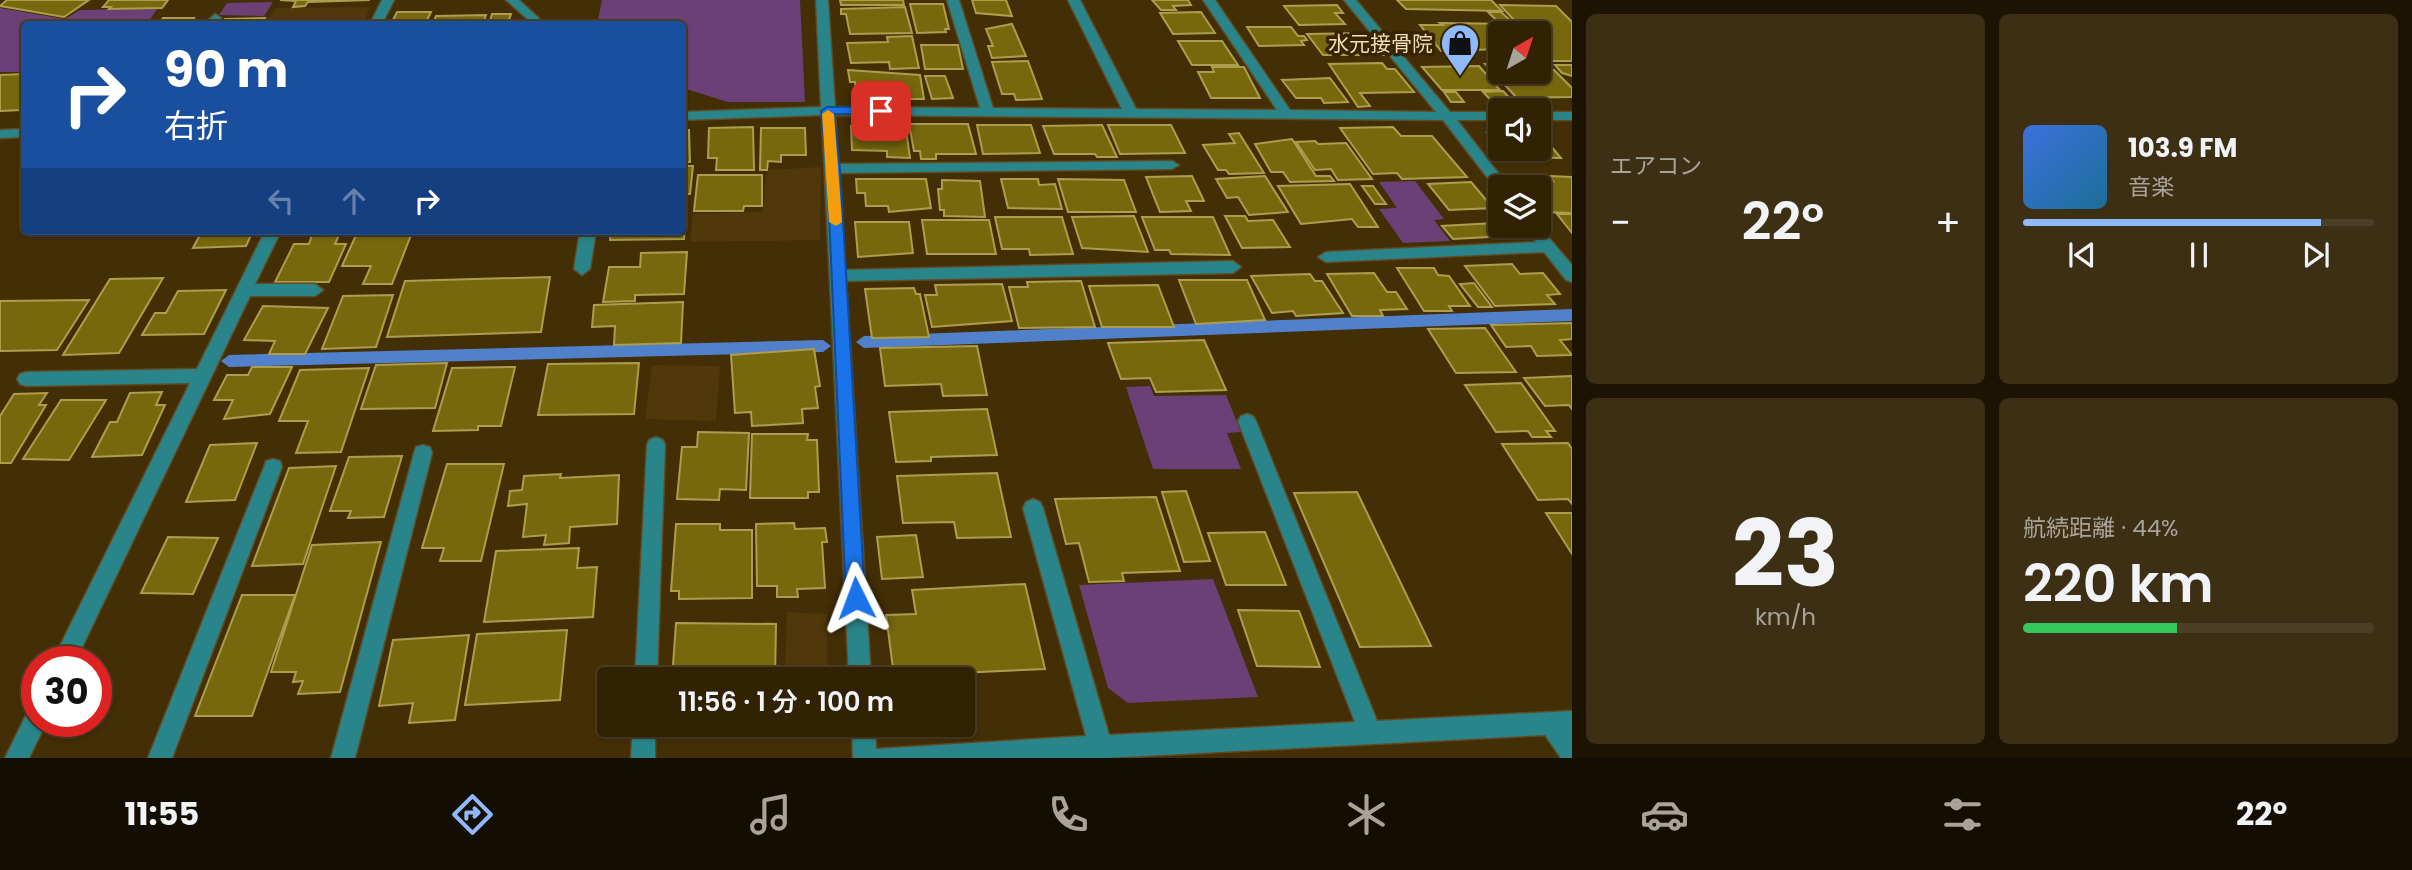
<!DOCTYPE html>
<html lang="ja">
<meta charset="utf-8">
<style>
body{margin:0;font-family:Poppins,"Noto Sans JP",sans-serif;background:#3d2f13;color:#f1f3f6;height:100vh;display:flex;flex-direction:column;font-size:26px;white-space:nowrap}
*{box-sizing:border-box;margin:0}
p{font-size:23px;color:#a8a49a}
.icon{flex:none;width:38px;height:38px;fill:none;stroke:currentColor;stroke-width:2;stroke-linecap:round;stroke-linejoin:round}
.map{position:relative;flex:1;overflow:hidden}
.details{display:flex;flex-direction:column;gap:14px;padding:14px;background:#1c1302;width:840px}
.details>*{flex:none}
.guide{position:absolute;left:21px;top:21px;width:665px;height:214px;border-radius:7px;box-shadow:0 2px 5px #0004,0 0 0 2px #4d3f26;background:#1a4fa0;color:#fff;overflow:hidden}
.needle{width:46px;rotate:39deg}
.tools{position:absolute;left:1488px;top:21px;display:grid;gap:14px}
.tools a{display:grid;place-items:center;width:63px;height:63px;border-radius:7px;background:#322204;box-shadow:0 2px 5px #0004,0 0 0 2px #4d3f26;font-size:35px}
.speed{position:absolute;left:21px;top:646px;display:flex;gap:14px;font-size:35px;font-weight:700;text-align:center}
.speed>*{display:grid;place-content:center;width:91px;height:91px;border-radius:50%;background:#322204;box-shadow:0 2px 5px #0004,0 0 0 2px #4d3f26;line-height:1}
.speed .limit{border:10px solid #d22;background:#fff;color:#111}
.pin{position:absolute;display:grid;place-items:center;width:60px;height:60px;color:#fff;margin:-30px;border-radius:14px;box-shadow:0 4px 10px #0006}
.me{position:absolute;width:77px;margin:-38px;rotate:357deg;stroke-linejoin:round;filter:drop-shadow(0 0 5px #0008)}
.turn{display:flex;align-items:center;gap:24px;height:147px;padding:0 28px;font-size:32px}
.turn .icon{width:91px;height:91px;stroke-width:2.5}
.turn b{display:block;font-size:49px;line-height:60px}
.lanes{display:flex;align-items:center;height:66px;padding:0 28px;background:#0003;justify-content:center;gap:35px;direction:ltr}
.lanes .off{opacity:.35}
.big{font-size:52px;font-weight:600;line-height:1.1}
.details .card{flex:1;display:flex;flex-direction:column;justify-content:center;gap:10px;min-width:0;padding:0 24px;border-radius:10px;background:#3d2f13}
.details .dial{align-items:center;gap:0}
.dial b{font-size:91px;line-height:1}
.song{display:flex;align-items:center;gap:21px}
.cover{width:84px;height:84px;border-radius:10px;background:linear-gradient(135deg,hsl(220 70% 55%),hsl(200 70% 35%))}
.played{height:7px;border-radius:4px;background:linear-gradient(90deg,#8eb9fc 85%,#4d3f26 85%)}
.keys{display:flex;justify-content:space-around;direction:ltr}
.heat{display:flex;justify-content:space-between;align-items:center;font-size:38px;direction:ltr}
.charge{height:10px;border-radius:5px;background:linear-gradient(90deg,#34c759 44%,#4d3f26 0)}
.details .tiles{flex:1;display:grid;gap:14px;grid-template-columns:repeat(2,1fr)}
.trip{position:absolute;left:597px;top:667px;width:378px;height:70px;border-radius:7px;background:#322204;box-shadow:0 2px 5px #0004,0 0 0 2px #4d3f26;font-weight:600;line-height:70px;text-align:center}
.menu{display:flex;height:112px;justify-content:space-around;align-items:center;background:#140e02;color:#a8a49a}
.menu .icon{width:49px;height:49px}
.menu .current{color:#8eb9fc}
.menu b{font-size:32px;color:#f1f3f6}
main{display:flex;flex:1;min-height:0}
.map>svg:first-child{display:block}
.built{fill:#50380b}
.green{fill:#6b4076}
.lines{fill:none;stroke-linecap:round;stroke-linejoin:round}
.stream{fill:#5281cc;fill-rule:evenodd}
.building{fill:#77680e;stroke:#ad9e4e;stroke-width:2}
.minor-casing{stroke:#5f4a22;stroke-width:3}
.minor{fill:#298589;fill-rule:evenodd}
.route{fill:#1a73e8;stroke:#114b97;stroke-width:2}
.slow{fill:#f59e0b}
.labels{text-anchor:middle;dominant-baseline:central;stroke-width:7;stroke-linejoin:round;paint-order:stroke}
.far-poi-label{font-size:21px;fill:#f2dcba;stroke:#382400;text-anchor:end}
</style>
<main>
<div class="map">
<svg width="1572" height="758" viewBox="0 0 1572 758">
<rect width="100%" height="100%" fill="#432e05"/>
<path class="built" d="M 371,7 L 362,24 L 265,24 L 276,8 Z
M 821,167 L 820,240 L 690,242 L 693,214 L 763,212 L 767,170 Z
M 652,365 L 720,366 L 716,421 L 645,419 Z
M 787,612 L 827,614 L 827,679 L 785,679 Z"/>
<path class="green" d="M 602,0 L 800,0 L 805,102 L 728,102 L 683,88 L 682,24 L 597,24 Z
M 273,2 L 264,16 L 219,15 L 227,3 Z
M 0,8 L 65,19 L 80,10 L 157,9 L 148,23 L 24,24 L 24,72 L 0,72 Z
M 1415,181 L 1444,219 L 1434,220 L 1450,241 L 1403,243 L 1379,209 L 1397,208 L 1379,182 Z
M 1150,386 L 1154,396 L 1226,395 L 1241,432 L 1227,433 L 1241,469 L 1153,469 L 1126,387 Z
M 1213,579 L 1258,697 L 1128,703 L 1108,688 L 1079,585 Z"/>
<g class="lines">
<path class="stream" d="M 1572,309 L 1572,321 L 864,348 L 856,342 L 864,336 Z
M 823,340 L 831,346 L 823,352 L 229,367 L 221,361 L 229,355 Z"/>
</g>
<path class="building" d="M 7,0 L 89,0 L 64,17 L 0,6 Z
M 109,0 L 168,0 L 162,8 L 109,9 L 111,7 L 103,7 Z
M 280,0 L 370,0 L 308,2 L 305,6 L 293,7 L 296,1 Z
M 840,0 L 903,0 L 904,5 L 841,5 Z
M 972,0 L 1006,0 L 1012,16 L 976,13 Z
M 1152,0 L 1188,0 L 1191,5 L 1173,6 L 1176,10 L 1161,10 Z
M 1397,0 L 1491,0 L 1502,11 L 1406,9 Z
M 910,4 L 943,4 L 949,29 L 945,29 L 946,32 L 917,33 Z
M 1337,5 L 1343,13 L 1335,13 L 1345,24 L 1299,25 L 1284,6 Z
M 1500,5 L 1556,6 L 1572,22 L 1572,61 L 1552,61 L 1538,46 L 1538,33 L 1526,33 Z
M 905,7 L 912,33 L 850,34 L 846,14 L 841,14 L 841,9 Z
M 397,12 L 431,12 L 425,24 L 391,24 Z
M 1201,12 L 1215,33 L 1173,34 L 1160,13 Z
M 1488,12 L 1501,12 L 1512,22 L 1499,23 Z
M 492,14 L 511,14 L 508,23 L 512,24 L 489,24 Z
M 486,15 L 483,24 L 433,24 L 436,16 Z
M 163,18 L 194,18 L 191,23 L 196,23 L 159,24 Z
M 265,18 L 261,24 L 221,24 L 225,19 Z
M 1440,23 L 1514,24 L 1523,33 L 1500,33 L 1500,49 L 1441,51 L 1420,25 L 1443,25 Z
M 1012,24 L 1026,56 L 992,58 L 988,46 L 993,46 L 986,29 Z
M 1247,27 L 1291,27 L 1298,36 L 1304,36 L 1307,40 L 1301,41 L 1304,45 L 1259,46 Z
M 1365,33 L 1383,55 L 1323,55 L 1307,34 Z
M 912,36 L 919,68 L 890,69 L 889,62 L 851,63 L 847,43 L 888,42 L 887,37 Z
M 1178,41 L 1222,41 L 1238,65 L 1192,65 Z
M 921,45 L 958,45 L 963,69 L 925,69 Z
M 1028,61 L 1042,99 L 1016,100 L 1014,94 L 1002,94 L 992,62 Z
M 1382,63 L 1387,69 L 1395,69 L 1414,92 L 1360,93 L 1370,106 L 1358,107 L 1329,64 Z
M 1485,64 L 1500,64 L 1500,72 L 1538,72 L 1538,66 L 1554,70 L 1572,88 L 1572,97 L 1517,98 Z
M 1555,65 L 1572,65 L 1572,76 L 1562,73 Z
M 1479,66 L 1500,90 L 1442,90 L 1422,67 Z
M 1212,67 L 1244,67 L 1260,98 L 1211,98 L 1198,72 L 1214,72 Z
M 848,70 L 920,75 L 924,99 L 856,99 L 855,82 L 850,82 Z
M 24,74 L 24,107 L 22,110 L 0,111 L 0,75 Z
M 925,76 L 945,76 L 953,98 L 932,99 Z
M 1330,78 L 1348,102 L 1324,103 L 1321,98 L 1296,98 L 1282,80 Z
M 1503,91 L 1519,108 L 1498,108 L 1483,92 Z
M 1444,92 L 1456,92 L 1464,102 L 1451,102 Z
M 889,122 L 905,122 L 910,158 L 887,157 L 887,151 L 852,150 L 851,126 L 889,126 Z
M 909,124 L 968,124 L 976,154 L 936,154 L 936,159 L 921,159 L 920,151 L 914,151 Z
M 977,125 L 1031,125 L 1040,153 L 983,154 Z
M 1102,125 L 1117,157 L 1097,157 L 1095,154 L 1054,154 L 1043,126 Z
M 1108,125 L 1171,125 L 1185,153 L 1120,154 Z
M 753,127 L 754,170 L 716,170 L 717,158 L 708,158 L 709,128 Z
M 1393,127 L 1401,136 L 1432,136 L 1467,177 L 1402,179 L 1397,173 L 1373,174 L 1340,128 Z
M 761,128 L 805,128 L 806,155 L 781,155 L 781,162 L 768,161 L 767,170 L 760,170 Z
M 682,130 L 689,130 L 690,162 L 682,162 Z
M 1539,132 L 1561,158 L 1506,157 L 1487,133 L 1500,133 L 1500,149 L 1538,149 Z
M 1239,133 L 1264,173 L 1229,174 L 1226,170 L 1218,170 L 1203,145 L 1235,143 L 1229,134 Z
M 1292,139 L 1316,176 L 1330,176 L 1334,181 L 1290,182 L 1283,172 L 1271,172 L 1255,144 Z
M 1315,141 L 1318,144 L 1346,143 L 1372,179 L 1338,180 L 1331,169 L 1315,170 L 1296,142 Z
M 682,166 L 693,166 L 690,194 L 682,194 Z
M 698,175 L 762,175 L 762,206 L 744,206 L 743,211 L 694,211 Z
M 1192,176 L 1204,201 L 1186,201 L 1191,211 L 1160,212 L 1146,177 Z
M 1265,176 L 1288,212 L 1249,215 L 1238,197 L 1227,198 L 1216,179 Z
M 1550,176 L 1572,177 L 1572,213 L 1543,212 L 1538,206 L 1538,187 L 1522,185 L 1545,186 L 1541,181 L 1553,181 Z
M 856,179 L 926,179 L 931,208 L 889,212 L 888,206 L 866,206 L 865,193 L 857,193 Z
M 1001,179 L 1038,179 L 1039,185 L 1055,184 L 1062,209 L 1008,208 Z
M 1058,179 L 1124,180 L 1136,212 L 1068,212 Z
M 942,180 L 980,181 L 985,217 L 944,216 L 944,210 L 940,210 L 938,189 L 942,189 Z
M 1471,182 L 1493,208 L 1449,210 L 1428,184 Z
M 1350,184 L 1378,227 L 1358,227 L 1352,219 L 1301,224 L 1278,186 Z
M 1362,186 L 1373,186 L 1386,204 L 1375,204 Z
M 682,209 L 686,209 L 684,239 L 610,240 L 611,231 L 682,231 Z
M 1557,214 L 1572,214 L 1572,233 Z
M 1134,216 L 1148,252 L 1082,248 L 1072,217 Z
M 1225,216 L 1245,216 L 1248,221 L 1273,220 L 1290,247 L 1242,248 Z
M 995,217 L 1062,217 L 1073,254 L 1030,255 L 1029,249 L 1002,249 Z
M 1142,217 L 1213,217 L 1230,255 L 1171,254 L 1169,250 L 1155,250 Z
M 922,220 L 989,220 L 996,254 L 927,254 Z
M 855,222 L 909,222 L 913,253 L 858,257 Z
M 1495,223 L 1506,236 L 1453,239 L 1442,226 Z
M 202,231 L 253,231 L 246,246 L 193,248 Z
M 428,231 L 580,231 L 579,234 L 427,235 Z
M 312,235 L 339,235 L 335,244 L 346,244 L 329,282 L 275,282 L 294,244 L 309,244 Z
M 356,235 L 411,235 L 392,284 L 363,284 L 371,266 L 342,266 Z
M 687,252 L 684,294 L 635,295 L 635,301 L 603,302 L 609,267 L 640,267 L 641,253 Z
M 1512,264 L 1520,274 L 1543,273 L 1560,294 L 1547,295 L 1555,304 L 1495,306 L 1465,266 Z
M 1397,268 L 1434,268 L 1438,275 L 1449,276 L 1470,306 L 1449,306 L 1452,311 L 1424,311 Z
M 1374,273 L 1387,292 L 1396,292 L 1407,309 L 1380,310 L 1383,316 L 1352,316 L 1327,274 Z
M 1310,274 L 1315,281 L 1322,281 L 1343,313 L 1296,316 L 1293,311 L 1272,313 L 1251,276 Z
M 550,277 L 541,332 L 387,337 L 405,281 Z
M 163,278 L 119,353 L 63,355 L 110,279 Z
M 1179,280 L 1247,280 L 1265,320 L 1196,324 Z
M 1081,281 L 1095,327 L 1019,328 L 1009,287 L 1028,287 L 1027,282 Z
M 1474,283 L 1492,307 L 1478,307 L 1460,284 Z
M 1002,284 L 1012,321 L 932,327 L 925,295 L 937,295 L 935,285 Z
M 1158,285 L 1174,327 L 1102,327 L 1089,286 Z
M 914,288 L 916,294 L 920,294 L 929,337 L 872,338 L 865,289 Z
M 226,290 L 204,334 L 142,335 L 155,313 L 166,313 L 178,291 Z
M 393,295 L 376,347 L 322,349 L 343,296 Z
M 89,300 L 57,350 L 0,351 L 0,301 Z
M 683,302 L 681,343 L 614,345 L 615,326 L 592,327 L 594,305 Z
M 263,306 L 328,308 L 305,354 L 269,354 L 275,341 L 244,340 Z
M 1572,323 L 1572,339 L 1560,340 L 1572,355 L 1537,356 L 1531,346 L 1506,347 L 1491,325 Z
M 1485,328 L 1516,372 L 1456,373 L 1428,329 Z
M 1204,340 L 1226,390 L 1156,392 L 1150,378 L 1121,379 L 1108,343 Z
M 977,346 L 987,395 L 943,396 L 941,384 L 885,386 L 880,348 Z
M 814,349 L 820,386 L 815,387 L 818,408 L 802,409 L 803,423 L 752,426 L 751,412 L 735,413 L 731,355 Z
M 447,363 L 435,408 L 361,409 L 376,365 Z
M 639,363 L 634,414 L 538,415 L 548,364 Z
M 252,367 L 292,367 L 270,414 L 224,419 L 233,400 L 214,400 L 227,375 L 248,375 Z
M 515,367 L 501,426 L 478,426 L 478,430 L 433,431 L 452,368 Z
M 369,368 L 341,452 L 296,453 L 308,421 L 279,421 L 300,370 Z
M 1572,376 L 1572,409 L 1569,405 L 1545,406 L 1524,378 Z
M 1521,383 L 1555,431 L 1546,431 L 1551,437 L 1532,437 L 1528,431 L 1496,432 L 1465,385 Z
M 162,392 L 156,405 L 165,405 L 142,455 L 92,457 L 110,422 L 117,422 L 130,393 Z
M 47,393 L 39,405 L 46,405 L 11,463 L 0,463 L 0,416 L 14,394 Z
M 61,400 L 106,400 L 69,460 L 23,459 Z
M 987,409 L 997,455 L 931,457 L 931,461 L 896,462 L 889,412 Z
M 698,432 L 749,433 L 746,490 L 720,489 L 719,500 L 677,499 L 682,447 L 697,447 Z
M 752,434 L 808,434 L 807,440 L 817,440 L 819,492 L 808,492 L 808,498 L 750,498 Z
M 257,443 L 235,500 L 186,502 L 210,445 Z
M 1568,443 L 1572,449 L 1572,504 L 1568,499 L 1538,500 L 1502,444 Z
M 402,456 L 384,517 L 348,518 L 351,511 L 330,511 L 349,457 Z
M 447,464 L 504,464 L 481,561 L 440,561 L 444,548 L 422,548 Z
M 336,466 L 303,564 L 252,566 L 289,468 Z
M 997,473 L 1011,537 L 957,538 L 954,522 L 903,523 L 897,476 Z
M 561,474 L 560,478 L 619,475 L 617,524 L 570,527 L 569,543 L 544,545 L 546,535 L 523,537 L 527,504 L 508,506 L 510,491 L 522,490 L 524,476 Z
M 1186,491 L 1210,561 L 1184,562 L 1162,492 Z
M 1357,492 L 1431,646 L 1360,647 L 1294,493 Z
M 1156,497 L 1180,571 L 1122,573 L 1124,581 L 1089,582 L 1079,543 L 1066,544 L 1055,499 Z
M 1546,513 L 1572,513 L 1572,554 Z
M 794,523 L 795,529 L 825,528 L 827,542 L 822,542 L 825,588 L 797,589 L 798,597 L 777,597 L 777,586 L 757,586 L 756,524 Z
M 676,524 L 720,524 L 720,530 L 752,530 L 752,598 L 679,599 L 679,591 L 671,591 Z
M 1265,532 L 1286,585 L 1226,585 L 1208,533 Z
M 916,535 L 923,577 L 882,579 L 877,537 Z
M 168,537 L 218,538 L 193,594 L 141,593 Z
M 381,542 L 340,692 L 298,694 L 303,681 L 293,682 L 296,672 L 271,672 L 312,545 Z
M 579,548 L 577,568 L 597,567 L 593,617 L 484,622 L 496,551 Z
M 1025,584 L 1045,669 L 894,676 L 886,615 L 916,614 L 912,590 Z
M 242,595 L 295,595 L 252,716 L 195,716 Z
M 1238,610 L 1299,611 L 1320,667 L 1257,666 Z
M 676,623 L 776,624 L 775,679 L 672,679 Z
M 567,630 L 560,700 L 465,705 L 477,634 Z
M 469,635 L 455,720 L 409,723 L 413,703 L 379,706 L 393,640 Z"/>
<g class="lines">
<g class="minor-casing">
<path id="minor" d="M 382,0 L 394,0 L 382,24 L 370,24 Z
M 506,0 L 519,0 L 545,24 L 533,24 Z
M 816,0 L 828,0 L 835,107 L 980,108 L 947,0 L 959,0 L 993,108 L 1122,109 L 1068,0 L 1080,0 L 1136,109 L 1277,110 L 1203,0 L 1215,0 L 1290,110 L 1436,112 L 1344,0 L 1356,0 L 1450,112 L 1500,112 L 1500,120 L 1457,120 L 1509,187 L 1500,187 L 1500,191 L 1497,190 L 1443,120 L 835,115 L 838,164 L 1172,161 L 1179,165 L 1172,169 L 839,173 L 845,270 L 1233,261 L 1241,267 L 1233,273 L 846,281 L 871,679 L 849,679 L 822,115 L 682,120 L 682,112 L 821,107 Z
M 215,14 L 221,18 L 216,24 L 204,24 Z
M 1538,112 L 1572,112 L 1572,120 L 1538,120 Z
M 24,129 L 24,137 L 0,138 L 0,130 Z
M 1538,225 L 1572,265 L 1572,282 L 1566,280 L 1544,252 L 1326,262 L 1318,257 L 1326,252 L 1536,242 L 1523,226 Z
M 265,231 L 281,231 L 255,284 L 315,284 L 323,290 L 315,296 L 250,296 L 75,662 L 52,662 L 190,383 L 26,386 L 20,384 L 17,379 L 20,374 L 26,372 L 197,369 Z
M 580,231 L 596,231 L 590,269 L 582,275 L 574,269 Z
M 1247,414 L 1253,416 L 1256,421 L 1377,721 L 1572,711 L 1572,758 L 1561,758 L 1545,735 L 1105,758 L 853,758 L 852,724 L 875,724 L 876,749 L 1086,736 L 1023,508 L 1026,502 L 1033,499 L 1040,502 L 1043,508 L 1109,735 L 1355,722 L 1238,421 L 1241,416 Z
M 656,437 L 663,440 L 665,445 L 657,679 L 635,679 L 647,445 L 649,440 Z
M 423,445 L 430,447 L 432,453 L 355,758 L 331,758 L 414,453 L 416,447 Z
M 273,459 L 280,461 L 282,467 L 172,758 L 148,758 L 264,467 L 266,461 Z
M 37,706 L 37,721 L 47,721 L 29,758 L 5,758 L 29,709 Z
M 633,724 L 655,724 L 655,758 L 631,758 Z"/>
</g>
<use href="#minor" class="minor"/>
</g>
<path class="route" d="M 881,107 L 885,108 L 885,114 L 834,114 L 840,169 L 865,598 L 863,605 L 856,607 L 849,605 L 846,598 L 827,169 L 821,111 L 827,107 Z"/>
<path class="slow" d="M 828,110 L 834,114 L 842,222 L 836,226 L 829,222 L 822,114 Z"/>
<defs>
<g id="shop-pin" transform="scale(2.0125)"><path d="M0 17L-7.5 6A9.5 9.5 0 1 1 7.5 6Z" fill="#8eb9fc" stroke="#382400"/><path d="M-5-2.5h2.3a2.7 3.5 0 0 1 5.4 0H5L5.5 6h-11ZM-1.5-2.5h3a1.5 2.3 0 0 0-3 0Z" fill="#111"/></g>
</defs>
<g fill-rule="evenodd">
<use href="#shop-pin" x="1460" y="43"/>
</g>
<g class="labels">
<g class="far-poi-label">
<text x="1433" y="43">水元接骨院</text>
</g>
</g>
</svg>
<div class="tools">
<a><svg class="needle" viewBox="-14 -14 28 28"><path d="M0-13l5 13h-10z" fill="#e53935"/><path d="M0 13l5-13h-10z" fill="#a8a49a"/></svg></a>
<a><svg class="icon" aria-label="sound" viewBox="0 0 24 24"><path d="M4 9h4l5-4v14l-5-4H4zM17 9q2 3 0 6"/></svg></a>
<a><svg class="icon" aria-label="layers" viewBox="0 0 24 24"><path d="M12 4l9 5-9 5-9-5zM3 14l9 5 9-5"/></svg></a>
</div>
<div class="speed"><div class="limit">30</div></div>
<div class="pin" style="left:881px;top:111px;background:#d93025"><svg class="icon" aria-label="arrive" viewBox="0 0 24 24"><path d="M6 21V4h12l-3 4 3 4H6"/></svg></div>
<svg class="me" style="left:856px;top:598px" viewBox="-20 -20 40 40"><path d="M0-17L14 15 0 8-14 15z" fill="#1a73e8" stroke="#fff" stroke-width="4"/></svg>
<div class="trip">11:56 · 1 分 · 100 m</div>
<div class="guide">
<div class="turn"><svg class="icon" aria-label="right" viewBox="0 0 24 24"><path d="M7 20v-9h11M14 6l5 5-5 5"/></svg><div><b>90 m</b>右折</div></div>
<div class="lanes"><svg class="icon off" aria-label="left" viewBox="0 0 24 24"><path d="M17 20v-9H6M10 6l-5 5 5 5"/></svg><svg class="icon off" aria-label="ahead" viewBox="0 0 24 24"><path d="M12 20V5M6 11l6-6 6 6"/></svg><svg class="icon" aria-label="right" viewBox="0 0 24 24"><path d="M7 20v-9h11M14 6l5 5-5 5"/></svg></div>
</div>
</div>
<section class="details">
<div class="tiles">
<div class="card"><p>エアコン</p>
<div class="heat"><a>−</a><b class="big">22°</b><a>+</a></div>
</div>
<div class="card">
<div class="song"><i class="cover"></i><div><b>103.9 FM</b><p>音楽</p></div></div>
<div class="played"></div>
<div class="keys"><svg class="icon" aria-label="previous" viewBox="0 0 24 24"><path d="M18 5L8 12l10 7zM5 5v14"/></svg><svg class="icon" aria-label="pause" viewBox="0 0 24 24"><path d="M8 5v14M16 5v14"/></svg><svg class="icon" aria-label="next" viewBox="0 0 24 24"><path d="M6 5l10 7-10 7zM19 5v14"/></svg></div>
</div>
<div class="card dial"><b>23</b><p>km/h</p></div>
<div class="card"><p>航続距離 · 44%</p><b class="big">220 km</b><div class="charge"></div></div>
</div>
</section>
</main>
<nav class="menu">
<b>11:55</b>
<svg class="icon current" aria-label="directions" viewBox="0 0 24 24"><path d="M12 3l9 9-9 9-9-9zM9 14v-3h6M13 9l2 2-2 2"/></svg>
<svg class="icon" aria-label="music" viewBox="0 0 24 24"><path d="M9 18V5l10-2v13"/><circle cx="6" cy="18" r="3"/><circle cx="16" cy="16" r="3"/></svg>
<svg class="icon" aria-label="phone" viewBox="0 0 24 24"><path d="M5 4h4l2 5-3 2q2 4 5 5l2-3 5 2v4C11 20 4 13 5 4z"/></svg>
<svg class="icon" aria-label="climate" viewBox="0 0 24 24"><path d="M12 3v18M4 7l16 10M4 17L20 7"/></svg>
<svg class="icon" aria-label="car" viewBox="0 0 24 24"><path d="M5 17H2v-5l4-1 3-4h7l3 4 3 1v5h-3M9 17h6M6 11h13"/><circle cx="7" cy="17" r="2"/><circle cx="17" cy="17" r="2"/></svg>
<svg class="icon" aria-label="filters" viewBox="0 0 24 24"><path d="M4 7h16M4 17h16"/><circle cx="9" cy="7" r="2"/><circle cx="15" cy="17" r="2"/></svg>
<b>22°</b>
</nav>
